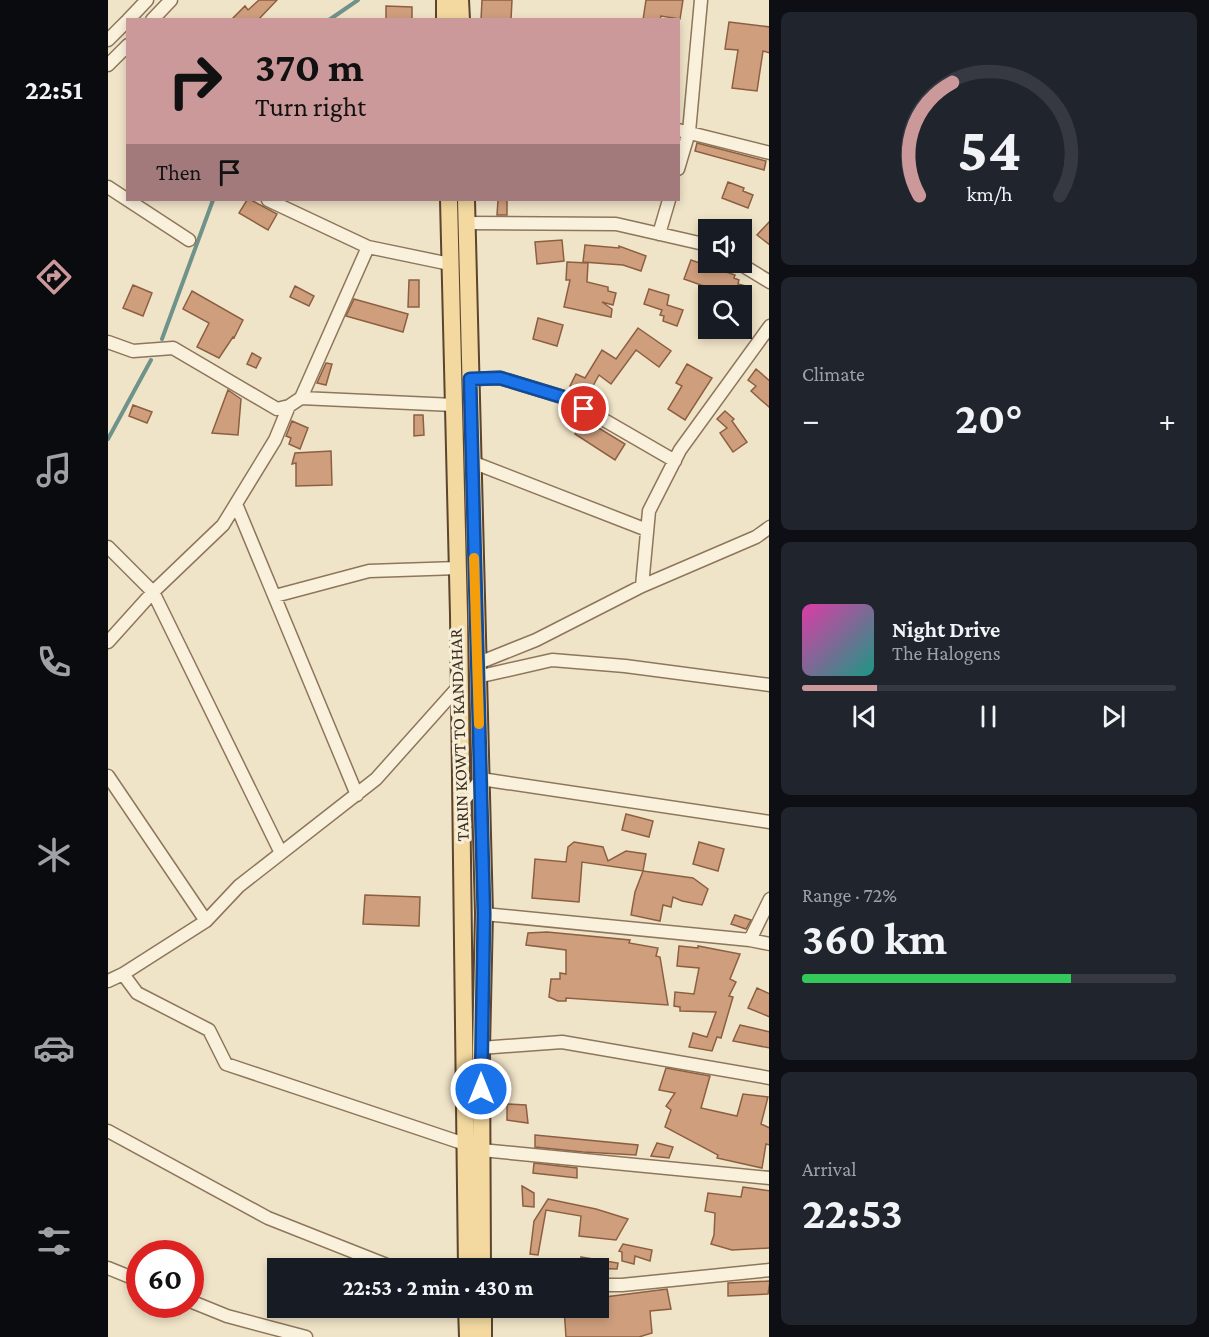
<!DOCTYPE html>
<meta charset="utf-8">
<style>
body{margin:0;font-family:"Crimson Pro",serif;background:#20242c;color:#f1f3f6;height:100vh;display:flex;flex-direction:column;font-size:22px;white-space:nowrap}
*{box-sizing:border-box;margin:0}
p{font-size:20px;color:#9ea1a6}
.icon{flex:none;width:33px;height:33px;fill:none;stroke:currentColor;stroke-width:2;stroke-linecap:round;stroke-linejoin:round}
.map{position:relative;flex:1;overflow:hidden}
.panel{display:flex;flex-direction:column;gap:12px;padding:12px;background:#0d0f14;width:440px}
.panel>*{flex:none}
.top-card{position:absolute;left:18px;top:18px;width:554px;height:183px;border-radius:0px;box-shadow:0 3px 9px #0003;background:#cc999b;color:#111;overflow:hidden}
.controls{position:absolute;left:590px;top:219px;display:grid;gap:12px}
.controls a{display:grid;place-items:center;width:54px;height:54px;border-radius:0px;background:#171b24;box-shadow:0 3px 9px #0003;font-size:30px}
.speed{position:absolute;left:18px;top:1240px;display:flex;gap:12px;font-size:30px;font-weight:700;text-align:center}
.speed>*{display:grid;place-content:center;width:78px;height:78px;border-radius:50%;background:#171b24;box-shadow:0 3px 9px #0003;line-height:1}
.speed .limit{border:9px solid #d22;background:#fff;color:#111}
.pin{position:absolute;display:grid;place-items:center;width:51px;height:51px;color:#fff;margin:-26px;border:3px solid #fff;border-radius:50%;box-shadow:0 2px 6px #0007}
.me{position:absolute;width:66px;margin:-33px;rotate:0deg;stroke-linejoin:round;filter:drop-shadow(0 0 4px #0008)}
.turn{display:flex;align-items:center;gap:21px;height:126px;padding:0 30px;font-size:27px}
.turn .icon{width:78px;height:78px;stroke-width:2.5}
.turn b{display:block;font-size:42px;line-height:51px}
.then{display:flex;align-items:center;height:57px;padding:0 30px;background:#0003;gap:12px;font-size:22px}
.big{font-size:45px;font-weight:700;line-height:1.1}
.panel .card{flex:1;display:flex;flex-direction:column;justify-content:center;gap:9px;min-width:0;padding:0 21px;border-radius:9px;background:#20242c}
.panel .dial{align-items:center;gap:0}
.dial svg{height:156px;overflow:visible;fill:none;stroke:#363941;stroke-width:7;stroke-linecap:round;text-anchor:middle}
.dial text{fill:#f1f3f6;stroke:none}
.song{display:flex;align-items:center;gap:18px}
.cover{width:72px;height:72px;border-radius:9px;background:linear-gradient(135deg,hsl(320 70% 55%),hsl(170 70% 35%))}
.played{height:6px;border-radius:3px;background:linear-gradient(90deg,#cc999b 20%,#363941 20%)}
.keys{display:flex;justify-content:space-around;direction:ltr}
.heat{display:flex;justify-content:space-between;align-items:center;font-size:33px;direction:ltr}
.charge{height:9px;border-radius:4px;background:linear-gradient(90deg,#34c759 72%,#363941 0)}
.trip{position:absolute;left:159px;top:1258px;width:342px;height:60px;border-radius:0px;background:#171b24;box-shadow:0 3px 9px #0003;font-weight:700;line-height:60px;text-align:center}
main{display:flex;flex:1;min-height:0}
.tabs{display:flex;flex-direction:column;width:108px;justify-content:space-around;align-items:center;background:#090b0e;color:#9ea1a6}
.tabs .icon{width:42px;height:42px}
.tabs .selected{color:#cc999b}
.tabs b{font-size:27px;color:#f1f3f6}
.map>svg:first-child{display:block}
.lines{fill:none;stroke-linecap:round;stroke-linejoin:round}
.stream{stroke:#6f938a;stroke-width:4}
.building{fill:#cf9f7d;stroke:#8d5f41;stroke-width:1.5}
.minor-casing{stroke:#8d765c;stroke-width:15}
.major-casing{stroke:#5b4430;stroke-width:20}
.minor{stroke:#faf1dc;stroke-width:12}
.major{stroke:#f3d9a0;stroke-width:16}
.route-casing{stroke:#114b97;stroke-width:15}
.route{stroke:#1a73e8;stroke-width:10}
.slow{stroke:#f59e0b;stroke-width:10}
.labels{text-anchor:middle;dominant-baseline:central;stroke-width:6;stroke-linejoin:round;paint-order:stroke}
.street-label{font-size:18px;fill:#3d2e20;stroke:#f7eed8}
</style>
<main>
<nav class="tabs">
<b>22:51</b>
<svg class="icon selected" aria-label="directions" viewBox="0 0 24 24"><path d="M12 3l9 9-9 9-9-9zM9 14v-3h6M13 9l2 2-2 2"/></svg>
<svg class="icon" aria-label="music" viewBox="0 0 24 24"><path d="M9 18V5l10-2v13"/><circle cx="6" cy="18" r="3"/><circle cx="16" cy="16" r="3"/></svg>
<svg class="icon" aria-label="phone" viewBox="0 0 24 24"><path d="M5 4h4l2 5-3 2q2 4 5 5l2-3 5 2v4C11 20 4 13 5 4z"/></svg>
<svg class="icon" aria-label="climate" viewBox="0 0 24 24"><path d="M12 3v18M4 7l16 10M4 17L20 7"/></svg>
<svg class="icon" aria-label="car" viewBox="0 0 24 24"><path d="M5 17H2v-5l4-1 3-4h7l3 4 3 1v5h-3M9 17h6M6 11h13"/><circle cx="7" cy="17" r="2"/><circle cx="17" cy="17" r="2"/></svg>
<svg class="icon" aria-label="filters" viewBox="0 0 24 24"><path d="M4 7h16M4 17h16"/><circle cx="9" cy="7" r="2"/><circle cx="15" cy="17" r="2"/></svg>
</nav>
<div class="map">
<svg width="662" height="1337" viewBox="0 0 662 1337">
<rect width="100%" height="100%" fill="#f0e4c8"/>
<g class="lines">
<path class="stream" d="M 221,20 L 250,0
M 54,339 L 105,200
M 0,439 L 43,360"/>
</g>
<path class="building" d="M 151,0 L 169,0 L 150,20 L 123,20 L 137,6 L 140,10 Z
M 374,0 L 404,0 L 403,20 L 373,20 Z
M 538,0 L 575,0 L 572,19 L 553,16 L 552,20 L 535,20 Z
M 278,6 L 304,7 L 304,20 L 278,20 Z
M 621,22 L 662,27 L 662,53 L 655,51 L 649,91 L 624,88 L 630,50 L 617,49 Z
M 589,143 L 658,161 L 656,170 L 587,151 Z
M 620,182 L 636,188 L 635,191 L 645,195 L 640,208 L 614,198 Z
M 139,200 L 143,200 L 169,214 L 160,230 L 131,213 Z
M 390,200 L 399,200 L 399,215 L 389,215 Z
M 662,221 L 662,245 L 649,235 Z
M 454,240 L 456,261 L 429,264 L 427,242 Z
M 477,245 L 511,248 L 511,246 L 538,256 L 533,271 L 515,265 L 475,262 Z
M 583,260 L 627,275 L 626,278 L 631,280 L 630,284 L 642,287 L 639,296 L 609,296 L 610,291 L 576,279 Z
M 459,262 L 480,263 L 479,282 L 500,287 L 500,291 L 508,293 L 505,305 L 494,302 L 504,309 L 503,317 L 456,307 L 462,280 L 458,280 Z
M 301,280 L 311,280 L 311,307 L 300,307 Z
M 25,285 L 44,293 L 35,316 L 15,308 Z
M 187,286 L 206,296 L 201,306 L 182,297 Z
M 541,289 L 561,295 L 559,305 L 575,310 L 569,326 L 555,321 L 556,316 L 552,315 L 554,310 L 536,304 Z
M 84,291 L 135,320 L 126,338 L 125,337 L 111,358 L 89,347 L 101,323 L 75,309 Z
M 246,299 L 300,314 L 295,332 L 238,316 Z
M 430,318 L 455,325 L 449,346 L 425,339 Z
M 530,328 L 563,351 L 551,367 L 528,350 L 503,384 L 491,375 L 480,395 L 462,386 L 468,374 L 477,378 L 494,350 L 508,359 Z
M 144,353 L 153,358 L 148,368 L 139,364 Z
M 218,363 L 224,364 L 218,385 L 209,383 Z
M 579,364 L 604,378 L 577,420 L 560,409 L 574,386 L 568,383 Z
M 648,369 L 662,381 L 662,408 L 643,391 L 648,386 L 640,380 Z
M 120,390 L 133,399 L 130,435 L 104,433 Z
M 25,405 L 44,412 L 39,423 L 21,416 Z
M 617,411 L 626,419 L 624,421 L 639,442 L 625,452 L 612,433 L 619,428 L 609,419 Z
M 306,415 L 315,415 L 316,435 L 306,436 Z
M 476,419 L 517,444 L 507,460 L 467,434 Z
M 184,421 L 200,428 L 192,449 L 181,444 L 183,438 L 178,436 Z
M 223,451 L 224,485 L 188,486 L 188,463 L 184,464 L 187,453 Z
M 518,814 L 545,821 L 541,837 L 514,830 Z
M 466,842 L 495,847 L 500,861 L 518,851 L 538,854 L 535,871 L 474,862 L 471,902 L 424,898 L 427,859 L 458,862 L 460,847 Z
M 591,842 L 616,849 L 610,871 L 585,864 Z
M 535,871 L 585,878 L 600,889 L 594,905 L 574,901 L 565,897 L 563,907 L 555,905 L 552,921 L 523,915 L 527,892 Z
M 257,895 L 312,897 L 311,926 L 255,924 Z
M 627,915 L 643,920 L 638,929 L 623,924 Z
M 439,932 L 522,940 L 521,943 L 550,948 L 548,956 L 552,957 L 560,1005 L 458,998 L 458,1001 L 450,1001 L 441,997 L 443,979 L 452,979 L 452,973 L 458,974 L 458,950 L 418,945 L 420,933 Z
M 571,946 L 590,948 L 590,946 L 632,954 L 622,979 L 628,982 L 621,996 L 625,997 L 613,1038 L 609,1037 L 604,1051 L 581,1047 L 585,1033 L 599,1037 L 608,1012 L 572,1011 L 572,1007 L 566,1006 L 567,992 L 586,994 L 591,968 L 569,966 Z
M 649,988 L 662,994 L 662,1017 L 640,1008 Z
M 632,1025 L 662,1032 L 662,1048 L 625,1041 Z
M 558,1068 L 602,1076 L 593,1108 L 629,1116 L 635,1094 L 660,1097 L 653,1124 L 662,1128 L 662,1145 L 658,1144 L 654,1168 L 609,1158 L 610,1155 L 557,1127 L 563,1110 L 558,1106 L 567,1093 L 551,1090 Z
M 399,1104 L 418,1105 L 420,1123 L 399,1120 Z
M 427,1135 L 530,1145 L 528,1155 L 475,1152 L 427,1147 Z
M 549,1143 L 565,1147 L 561,1158 L 543,1156 Z
M 426,1163 L 469,1168 L 469,1178 L 425,1173 Z
M 414,1186 L 426,1193 L 426,1207 L 415,1206 Z
M 635,1187 L 662,1191 L 662,1248 L 624,1250 L 603,1244 L 606,1235 L 607,1213 L 597,1211 L 600,1193 L 633,1197 Z
M 440,1199 L 488,1209 L 520,1219 L 508,1240 L 471,1236 L 473,1216 L 438,1210 L 430,1255 L 422,1254 L 426,1221 Z
M 515,1244 L 544,1250 L 542,1261 L 527,1256 L 526,1264 L 514,1261 L 514,1252 L 511,1251 Z
M 473,1257 L 510,1263 L 509,1269 L 473,1268 Z
M 662,1281 L 660,1294 L 620,1296 L 620,1283 Z
M 559,1289 L 563,1309 L 542,1311 L 544,1333 L 531,1337 L 458,1337 L 456,1308 L 491,1308 L 490,1313 L 497,1297 Z"/>
<g class="lines">
<g class="minor-casing">
<path id="minor" d="M 20,20 L 39,0
M 44,20 L 63,0
M 0,40 L 20,20
M 0,65 L 20,45
M 570,130 L 662,153
M 570,169 L 581,132 L 593,0
M 0,187 L 81,240
M 160,200 L 260,247 L 342,264
M 358,223 L 508,224 L 600,245
M 551,234 L 561,200
M 629,262 L 662,282
M 0,342 L 25,351 L 65,348 L 169,409 L 181,406 L 193,398 L 346,405
M 362,379 L 392,378 L 458,398 L 567,461
M 193,398 L 260,247
M 364,462 L 539,530
M 128,504 L 249,795
M 0,547 L 45,592 L 173,853
M 534,586 L 541,511 L 572,450 L 662,326
M 167,596 L 261,571 L 350,568
M 0,642 L 45,592 L 115,525 L 167,440 L 181,406
M 368,664 L 428,640 L 534,586 L 648,537 L 662,527
M 369,677 L 444,660 L 517,666 L 662,685
M 0,776 L 98,921
M 353,804 L 373,779 L 662,822
M 376,914 L 642,940 L 662,944
M 642,940 L 662,899
M 15,974 L 29,993 L 101,1030 L 118,1064 L 357,1144
M 0,981 L 15,974 L 98,921 L 131,886 L 268,779 L 352,685
M 373,1048 L 454,1042 L 662,1078
M 0,1131 L 160,1218 L 289,1269
M 373,1150 L 662,1178
M 0,1268 L 32,1281
M 490,1285 L 514,1285 L 662,1270
M 82,1301 L 119,1316 L 198,1337"/>
</g>
<g class="major-casing">
<path id="major" d="M 337,0 L 337,20
M 352,0 L 353,20
M 341,200 L 351,615 L 359,1269
M 358,200 L 376,914 L 373,1048 L 374,1269
M 359,1308 L 360,1337
M 375,1308 L 375,1337"/>
</g>
<use href="#minor" class="minor"/>
<use href="#major" class="major"/>
</g>
<g class="lines">
<g class="route-casing">
<path id="route" d="M 373,1089 L 376,914 L 362,379 L 392,378 L 458,398 L 476,409"/>
</g>
<use href="#route" class="route"/>
<path class="slow" d="M 366,558 L 371,724"/>
</g>
<g class="labels">
<g class="street-label">
<text transform="translate(351 735) rotate(-92)">TARIN KOWT TO KANDAHAR</text>
</g>
</g>
</svg>
<div class="controls">
<a><svg class="icon" aria-label="sound" viewBox="0 0 24 24"><path d="M4 9h4l5-4v14l-5-4H4zM17 9q2 3 0 6"/></svg></a>
<a><svg class="icon" aria-label="search" viewBox="0 0 24 24"><circle cx="10" cy="10" r="6"/><path d="M15 15l6 6"/></svg></a>
</div>
<div class="speed"><div class="limit">60</div></div>
<div class="pin" style="left:476px;top:409px;background:#d93025"><svg class="icon" aria-label="arrive" viewBox="0 0 24 24"><path d="M6 21V4h12l-3 4 3 4H6"/></svg></div>
<svg class="me" style="left:373px;top:1089px" viewBox="-20 -20 40 40"><circle r="17" fill="#1a73e8" stroke="#fff" stroke-width="3"/><path d="M0-11L8 9 0 5-8 9z" fill="#fff"/></svg>
<div class="trip">22:53 · 2 min · 430 m</div>
<div class="top-card">
<div class="turn"><svg class="icon" aria-label="right" viewBox="0 0 24 24"><path d="M7 20v-9h11M14 6l5 5-5 5"/></svg><div><b>370 m</b>Turn right</div></div>
<div class="then">Then<svg class="icon" aria-label="arrive" viewBox="0 0 24 24"><path d="M6 21V4h12l-3 4 3 4H6"/></svg></div>
</div>
</div>
<section class="panel">
<div class="card dial"><svg viewBox="0 0 100 80">
<path d="M14 69A42 42 0 1 1 86 69"/>
<path d="M14 69A42 42 0 0 1 31 11" stroke="#cc999b"/>
<text x="50" y="56" font-size="32" font-weight="700">54</text>
<text x="50" y="72" font-size="11">km/h</text>
</svg></div>
<div class="card"><p>Climate</p>
<div class="heat"><a>−</a><b class="big">20°</b><a>+</a></div>
</div>
<div class="card">
<div class="song"><i class="cover"></i><div><b>Night Drive</b><p>The Halogens</p></div></div>
<div class="played"></div>
<div class="keys"><svg class="icon" aria-label="previous" viewBox="0 0 24 24"><path d="M18 5L8 12l10 7zM5 5v14"/></svg><svg class="icon" aria-label="pause" viewBox="0 0 24 24"><path d="M8 5v14M16 5v14"/></svg><svg class="icon" aria-label="next" viewBox="0 0 24 24"><path d="M6 5l10 7-10 7zM19 5v14"/></svg></div>
</div>
<div class="card"><p>Range · 72%</p><b class="big">360 km</b><div class="charge"></div></div>
<div class="card"><p>Arrival</p><b class="big">22:53</b></div>
</section>
</main>
